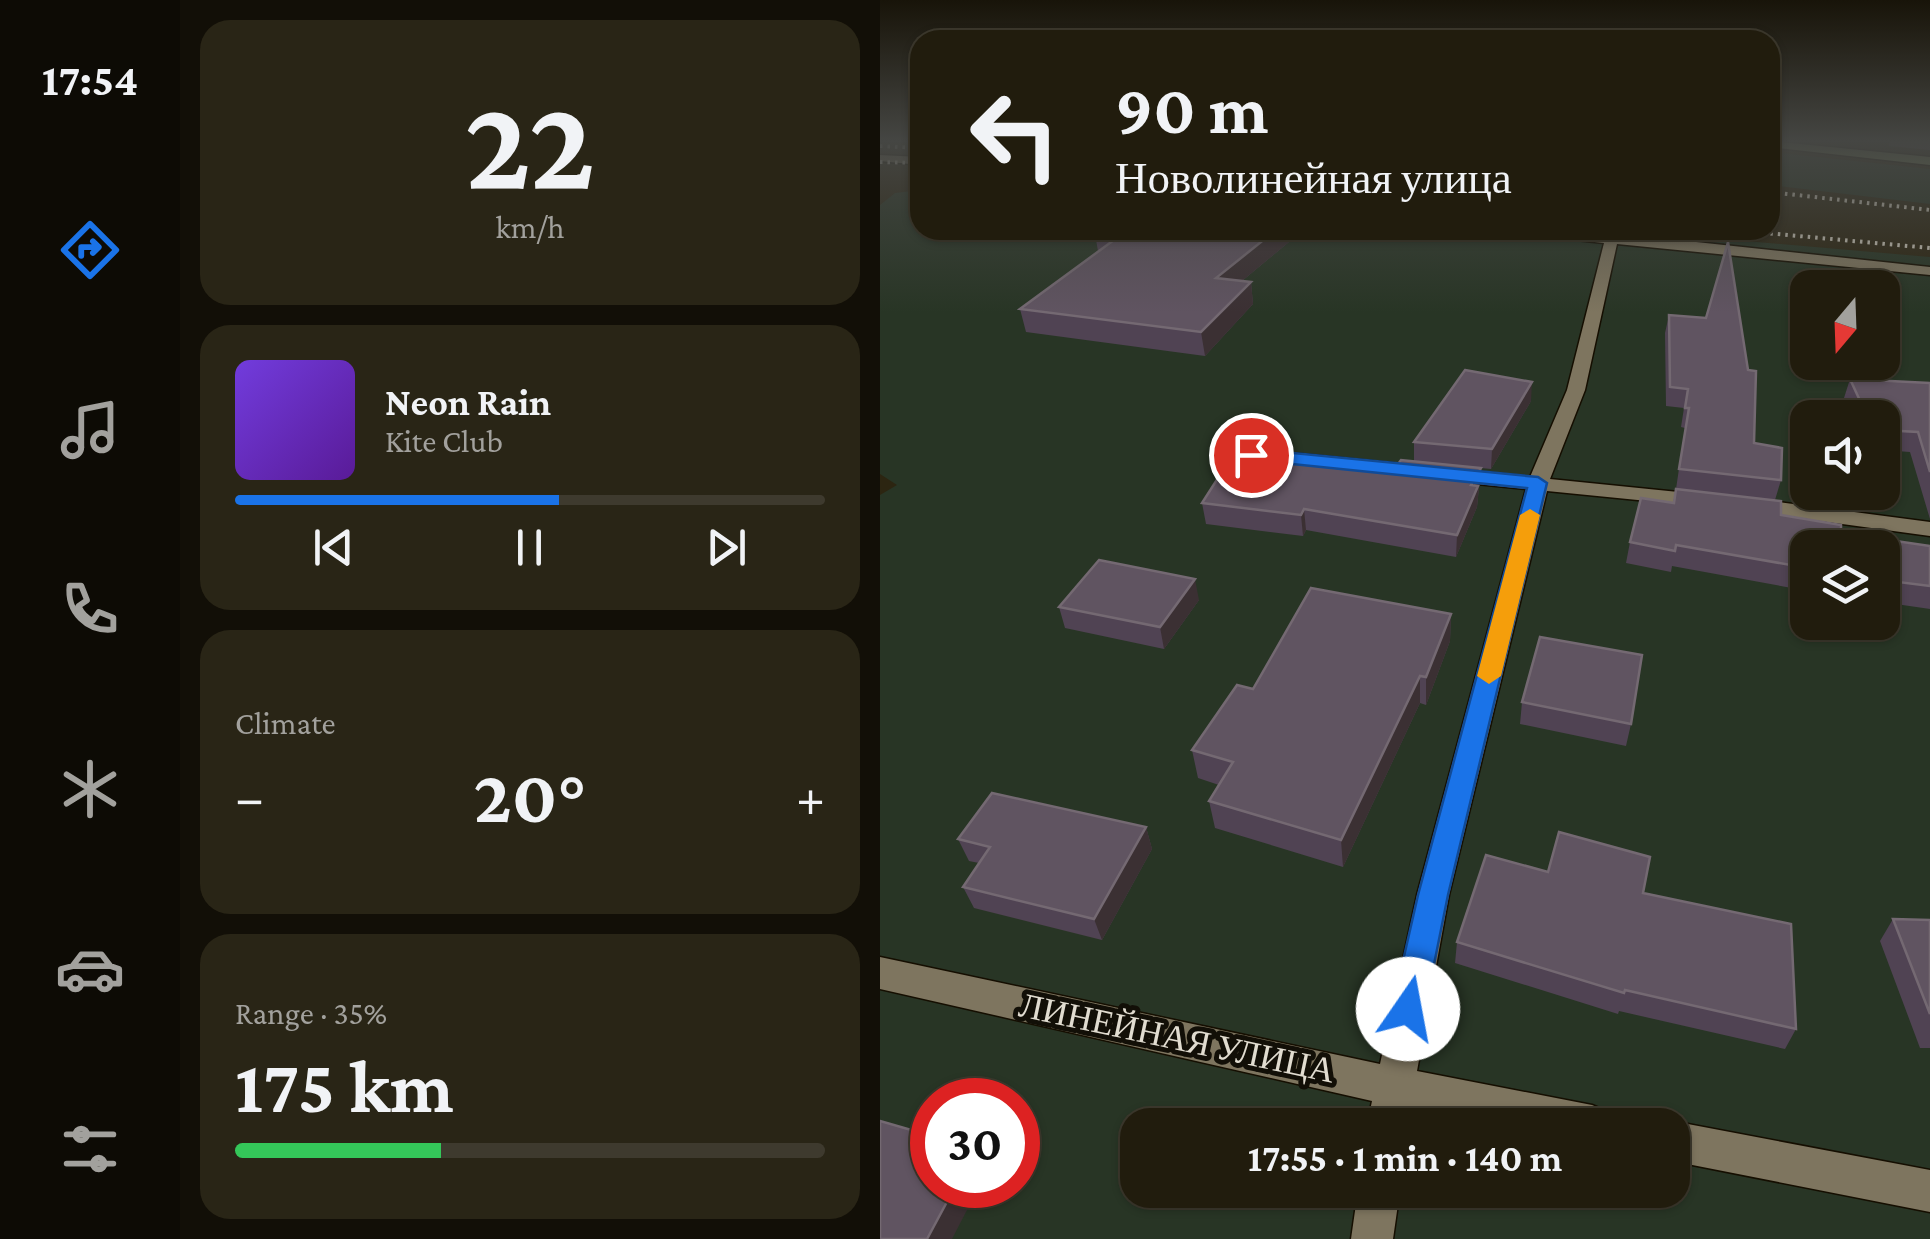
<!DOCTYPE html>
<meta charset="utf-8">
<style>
body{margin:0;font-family:"Crimson Pro",serif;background:#292516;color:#f1f3f6;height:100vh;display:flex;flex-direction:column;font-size:38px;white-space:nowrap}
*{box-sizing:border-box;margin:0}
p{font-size:32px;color:#a2a19d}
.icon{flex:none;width:55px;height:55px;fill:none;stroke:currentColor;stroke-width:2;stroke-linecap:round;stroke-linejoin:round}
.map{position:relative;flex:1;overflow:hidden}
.panel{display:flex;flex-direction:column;gap:20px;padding:20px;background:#120f07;width:700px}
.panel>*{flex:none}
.hud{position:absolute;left:30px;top:30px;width:870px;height:210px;border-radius:30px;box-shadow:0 2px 8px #0004,0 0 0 2px #3e3a2e;background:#211c0d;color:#f1f3f6;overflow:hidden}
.needle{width:65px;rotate:199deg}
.fabs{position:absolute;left:910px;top:270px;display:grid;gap:20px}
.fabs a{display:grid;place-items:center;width:110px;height:110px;border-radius:20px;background:#211c0d;box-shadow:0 2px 8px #0004,0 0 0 2px #3e3a2e;font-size:50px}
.speed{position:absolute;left:30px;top:1078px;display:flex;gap:20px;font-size:50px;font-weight:700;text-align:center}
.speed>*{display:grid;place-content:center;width:130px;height:130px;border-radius:50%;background:#211c0d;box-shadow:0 2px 8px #0004,0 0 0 2px #3e3a2e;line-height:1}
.speed .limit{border:15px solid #d22;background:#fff;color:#111}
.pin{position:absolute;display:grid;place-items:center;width:85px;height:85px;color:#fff;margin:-42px;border:5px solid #fff;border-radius:50%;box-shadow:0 2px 10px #0007}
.me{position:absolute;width:110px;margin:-55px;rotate:12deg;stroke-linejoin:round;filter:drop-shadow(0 0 8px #0008)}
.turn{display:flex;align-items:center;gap:35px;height:210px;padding:0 40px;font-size:45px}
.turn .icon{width:130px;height:130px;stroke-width:2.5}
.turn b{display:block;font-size:70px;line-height:85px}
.big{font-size:75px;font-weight:700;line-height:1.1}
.panel .widget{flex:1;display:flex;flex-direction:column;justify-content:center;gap:15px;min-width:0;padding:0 35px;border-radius:30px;background:#292516}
.panel .dial{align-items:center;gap:0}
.dial b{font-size:130px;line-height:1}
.song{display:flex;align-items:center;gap:30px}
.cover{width:120px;height:120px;border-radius:15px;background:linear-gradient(135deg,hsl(260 70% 55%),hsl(270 70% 35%))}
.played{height:10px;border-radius:5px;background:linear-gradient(90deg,#1a73e8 55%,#3e3a2e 55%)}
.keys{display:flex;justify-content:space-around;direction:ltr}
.heat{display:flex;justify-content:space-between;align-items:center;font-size:55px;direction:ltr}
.charge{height:15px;border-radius:8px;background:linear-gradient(90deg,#34c759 35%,#3e3a2e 0)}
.trip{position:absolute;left:240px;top:1108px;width:570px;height:100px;border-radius:30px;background:#211c0d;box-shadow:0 2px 8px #0004,0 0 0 2px #3e3a2e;font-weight:700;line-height:100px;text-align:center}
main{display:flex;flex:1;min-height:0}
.tabs{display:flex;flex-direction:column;width:180px;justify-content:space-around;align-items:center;background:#0d0b05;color:#a2a19d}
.tabs .icon{width:70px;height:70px}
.tabs .selected{color:#1a73e8}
.tabs b{font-size:45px;color:#f1f3f6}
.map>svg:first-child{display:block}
.green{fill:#283525;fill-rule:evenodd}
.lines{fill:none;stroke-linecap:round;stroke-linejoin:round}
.minor-casing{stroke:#150e00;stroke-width:3}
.secondary-casing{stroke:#150e00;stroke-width:3}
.minor{fill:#7e755f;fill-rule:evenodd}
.secondary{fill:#76865a;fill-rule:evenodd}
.rail{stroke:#cec9bc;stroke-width:4;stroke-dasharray:2.5 5;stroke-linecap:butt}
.wall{fill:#504353}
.shaded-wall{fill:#3b3033}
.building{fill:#605461;stroke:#746972;stroke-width:2.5}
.route{fill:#1a73e8;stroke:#114b97;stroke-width:2.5}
.slow{fill:#f59e0b}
.labels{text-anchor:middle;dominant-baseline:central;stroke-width:10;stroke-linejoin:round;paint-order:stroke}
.near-street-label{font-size:35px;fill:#e1dcd0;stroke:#120f07}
</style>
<main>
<nav class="tabs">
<b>17:54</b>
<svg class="icon selected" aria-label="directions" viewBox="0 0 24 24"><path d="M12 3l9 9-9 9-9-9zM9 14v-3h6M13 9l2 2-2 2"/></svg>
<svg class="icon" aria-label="music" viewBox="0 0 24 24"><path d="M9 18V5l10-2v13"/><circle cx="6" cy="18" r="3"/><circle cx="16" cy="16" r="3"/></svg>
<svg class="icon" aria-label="phone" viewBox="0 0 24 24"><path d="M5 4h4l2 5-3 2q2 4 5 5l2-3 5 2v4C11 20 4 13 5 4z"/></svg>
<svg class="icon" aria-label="climate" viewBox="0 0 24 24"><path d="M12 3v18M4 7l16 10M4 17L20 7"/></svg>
<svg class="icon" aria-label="car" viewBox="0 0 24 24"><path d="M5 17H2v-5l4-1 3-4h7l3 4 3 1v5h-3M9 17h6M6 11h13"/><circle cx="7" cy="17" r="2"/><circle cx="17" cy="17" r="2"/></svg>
<svg class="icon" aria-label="filters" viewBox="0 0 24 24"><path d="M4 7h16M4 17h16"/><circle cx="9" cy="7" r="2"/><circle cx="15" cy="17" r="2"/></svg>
</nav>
<section class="panel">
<div class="widget dial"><b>22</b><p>km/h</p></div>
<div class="widget">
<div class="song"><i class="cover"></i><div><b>Neon Rain</b><p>Kite Club</p></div></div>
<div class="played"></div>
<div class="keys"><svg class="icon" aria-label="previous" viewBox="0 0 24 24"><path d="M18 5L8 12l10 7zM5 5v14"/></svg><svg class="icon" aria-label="pause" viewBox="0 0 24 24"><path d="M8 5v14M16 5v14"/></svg><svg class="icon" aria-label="next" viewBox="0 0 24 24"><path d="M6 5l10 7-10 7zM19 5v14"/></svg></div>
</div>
<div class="widget"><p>Climate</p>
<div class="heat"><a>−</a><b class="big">20°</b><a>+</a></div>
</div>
<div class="widget"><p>Range · 35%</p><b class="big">175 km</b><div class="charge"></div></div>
</section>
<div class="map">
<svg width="1050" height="1239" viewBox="0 0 1050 1239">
<rect width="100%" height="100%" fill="#2c2511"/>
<path class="green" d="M 890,152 L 1050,169 L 1050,204 L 890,185 Z
M 40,190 L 40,230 L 740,230 L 1050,257 L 1050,1239 L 0,1239 L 0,495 L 17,485 L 0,474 L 0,205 L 15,193 ZM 928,288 L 1002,288 L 1002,362 L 928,362 ZM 928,418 L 1002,418 L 1002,492 L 928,492 ZM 928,548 L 1002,548 L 1002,622 L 928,622 ZM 52,1100 L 138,1100 L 138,1185 L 52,1185 ZM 258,1125 L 792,1125 L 792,1190 L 258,1190 Z"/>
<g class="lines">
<g class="minor-casing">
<path id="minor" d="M 0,155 L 40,157 L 40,165 L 0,161 Z
M 632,230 L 732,233 L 1050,267 L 1050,275 L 737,244 L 705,390 L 670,479 L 828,495 L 839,501 L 828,507 L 667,491 L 569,895 L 537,1071 L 712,1105 L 726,1111 L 732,1125 L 612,1125 L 530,1109 L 527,1125 L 487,1125 L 492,1101 L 0,989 L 0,957 L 500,1064 L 537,895 L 646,489 L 371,461 L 361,455 L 371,449 L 650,477 L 687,390 L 724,243 L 639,234 Z
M 868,498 L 1050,522 L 1050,536 L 860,510 L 857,505 L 860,500 Z
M 792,1121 L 1050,1170 L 1050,1212 L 792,1161 L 792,1125 L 782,1125 Z
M 478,1190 L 520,1190 L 513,1239 L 471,1239 Z"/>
</g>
<g class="secondary-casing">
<path id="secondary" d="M 890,141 L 1050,157 L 1050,165 L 890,147 Z"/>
</g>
<use href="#minor" class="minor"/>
<use href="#secondary" class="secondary"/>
<path class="rail" d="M 0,146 L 40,148
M 0,162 L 40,163
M 890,192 L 1050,210
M 853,230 L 1050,248"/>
</g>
<path class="wall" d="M 1009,140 L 1050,140 L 1050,150 L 1009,146 Z
M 220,230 L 421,230 L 421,232 L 362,281 L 371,282 L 373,304 L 325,356 L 146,332 L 140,309 L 218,251 L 215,234 Z
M 789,315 L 868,370 L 874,443 L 901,480 L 895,500 L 901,515 L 961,533 L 1050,546 L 1050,609 L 1002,602 L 1002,548 L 928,548 L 928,591 L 792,566 L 791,572 L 746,563 L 750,542 L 793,503 L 796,489 L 805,428 L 801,427 L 804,408 L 786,406 L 785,333 Z
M 970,379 L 1050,383 L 1050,519 L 1030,452 L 1002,450 L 1002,418 L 972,418 L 964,398 Z
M 651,401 L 611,469 L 601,468 L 597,507 L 576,557 L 426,530 L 423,536 L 326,524 L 322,503 L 513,471 L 534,461 L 534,442 Z
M 319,600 L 284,649 L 185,628 L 179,607 Z
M 571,614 L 570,641 L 546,705 L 540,703 L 463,867 L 335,828 L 329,801 L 339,785 L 318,778 L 312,750 L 373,689 Z
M 642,702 L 751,724 L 746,746 L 640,724 Z
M 266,827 L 272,849 L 222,940 L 94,908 L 83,887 L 99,863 L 89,861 L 78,839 Z
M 763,893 L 916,1029 L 905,1049 L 739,1011 L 738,1014 L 575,963 L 577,942 Z
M 1013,919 L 1050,920 L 1050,1048 L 1040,1048 L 1000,941 Z"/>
<path class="shaded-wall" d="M 396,230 L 421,230 L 421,232 L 339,300 L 336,278 Z
M 371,282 L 373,304 L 325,356 L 321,332 Z
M 652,382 L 651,401 L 611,469 L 612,449 Z
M 601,468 L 597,507 L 576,557 L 577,535 L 591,485 Z
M 424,509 L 426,530 L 423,536 L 421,515 Z
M 315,579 L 319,600 L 284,649 L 280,627 Z
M 571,614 L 570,641 L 546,705 L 546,677 Z
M 540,676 L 540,703 L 463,867 L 461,840 Z
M 266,827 L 272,849 L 222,940 L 214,919 Z
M 76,1185 L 100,1185 L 72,1239 L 47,1239 Z"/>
<path class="building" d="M 220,230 L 396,230 L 336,278 L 371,282 L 321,332 L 140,309 L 238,237 L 215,234 Z
M 848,242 L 868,370 L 876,371 L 874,443 L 902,448 L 901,480 L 799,469 L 809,408 L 805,408 L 808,389 L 790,387 L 789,315 L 826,318 Z
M 585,370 L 652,382 L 612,449 L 534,442 Z
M 970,379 L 1050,383 L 1050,472 L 1038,432 L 1002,430 L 1002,418 L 988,418 Z
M 354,453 L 513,471 L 521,460 L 601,468 L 591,485 L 598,486 L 577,535 L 424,509 L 421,515 L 322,503 Z
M 796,489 L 901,501 L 901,515 L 961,525 L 961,533 L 1050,546 L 1050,586 L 1002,580 L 1002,548 L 928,548 L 928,568 L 796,545 L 795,551 L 750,542 L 761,498 L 794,503 Z
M 219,560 L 315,579 L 280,627 L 179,607 Z
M 431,588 L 571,614 L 546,677 L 540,676 L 461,840 L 329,801 L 353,762 L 312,750 L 357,685 L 373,689 Z
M 660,637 L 762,655 L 751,724 L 642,702 Z
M 112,793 L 266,827 L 214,919 L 83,887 L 110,847 L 78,839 Z
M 679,832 L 770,857 L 763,893 L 911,924 L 916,1029 L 745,990 L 744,993 L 577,942 L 606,855 L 668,872 Z
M 1013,919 L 1050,920 L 1050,1014 Z
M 0,1121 L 52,1136 L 52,1185 L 76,1185 L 47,1239 L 0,1239 Z"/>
<linearGradient id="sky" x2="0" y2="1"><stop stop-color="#181409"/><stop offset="0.45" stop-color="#454643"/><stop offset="1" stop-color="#454643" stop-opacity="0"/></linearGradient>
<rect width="1050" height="313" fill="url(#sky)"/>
<path class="route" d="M 371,449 L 658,477 L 667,483 L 568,895 L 545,1009 L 540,1020 L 528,1025 L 517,1020 L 512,1009 L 538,895 L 647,488 L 364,459 L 362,455 Z"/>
<path class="slow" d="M 650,509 L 660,515 L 621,676 L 609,684 L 597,676 L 640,515 Z"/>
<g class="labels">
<g class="near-street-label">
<text transform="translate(297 1038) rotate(12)">ЛИНЕЙНАЯ УЛИЦА</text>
</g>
</g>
</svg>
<div class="fabs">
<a><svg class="needle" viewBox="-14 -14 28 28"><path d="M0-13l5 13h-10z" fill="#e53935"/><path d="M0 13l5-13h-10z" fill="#a2a19d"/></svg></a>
<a><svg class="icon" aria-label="sound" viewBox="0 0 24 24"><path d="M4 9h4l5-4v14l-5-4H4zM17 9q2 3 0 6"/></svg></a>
<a><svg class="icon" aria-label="layers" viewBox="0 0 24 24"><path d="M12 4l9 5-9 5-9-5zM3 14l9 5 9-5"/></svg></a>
</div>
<div class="speed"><div class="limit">30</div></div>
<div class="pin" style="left:371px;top:455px;background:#d93025"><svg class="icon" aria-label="arrive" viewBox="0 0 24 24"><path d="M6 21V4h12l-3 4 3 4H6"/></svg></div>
<svg class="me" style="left:528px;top:1009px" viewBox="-20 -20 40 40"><circle r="19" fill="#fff"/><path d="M0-13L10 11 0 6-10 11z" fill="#1a73e8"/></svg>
<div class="trip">17:55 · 1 min · 140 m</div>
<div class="hud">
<div class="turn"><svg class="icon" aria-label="left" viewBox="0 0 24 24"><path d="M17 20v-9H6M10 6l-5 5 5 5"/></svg><div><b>90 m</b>Новолинейная улица</div></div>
</div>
</div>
</main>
